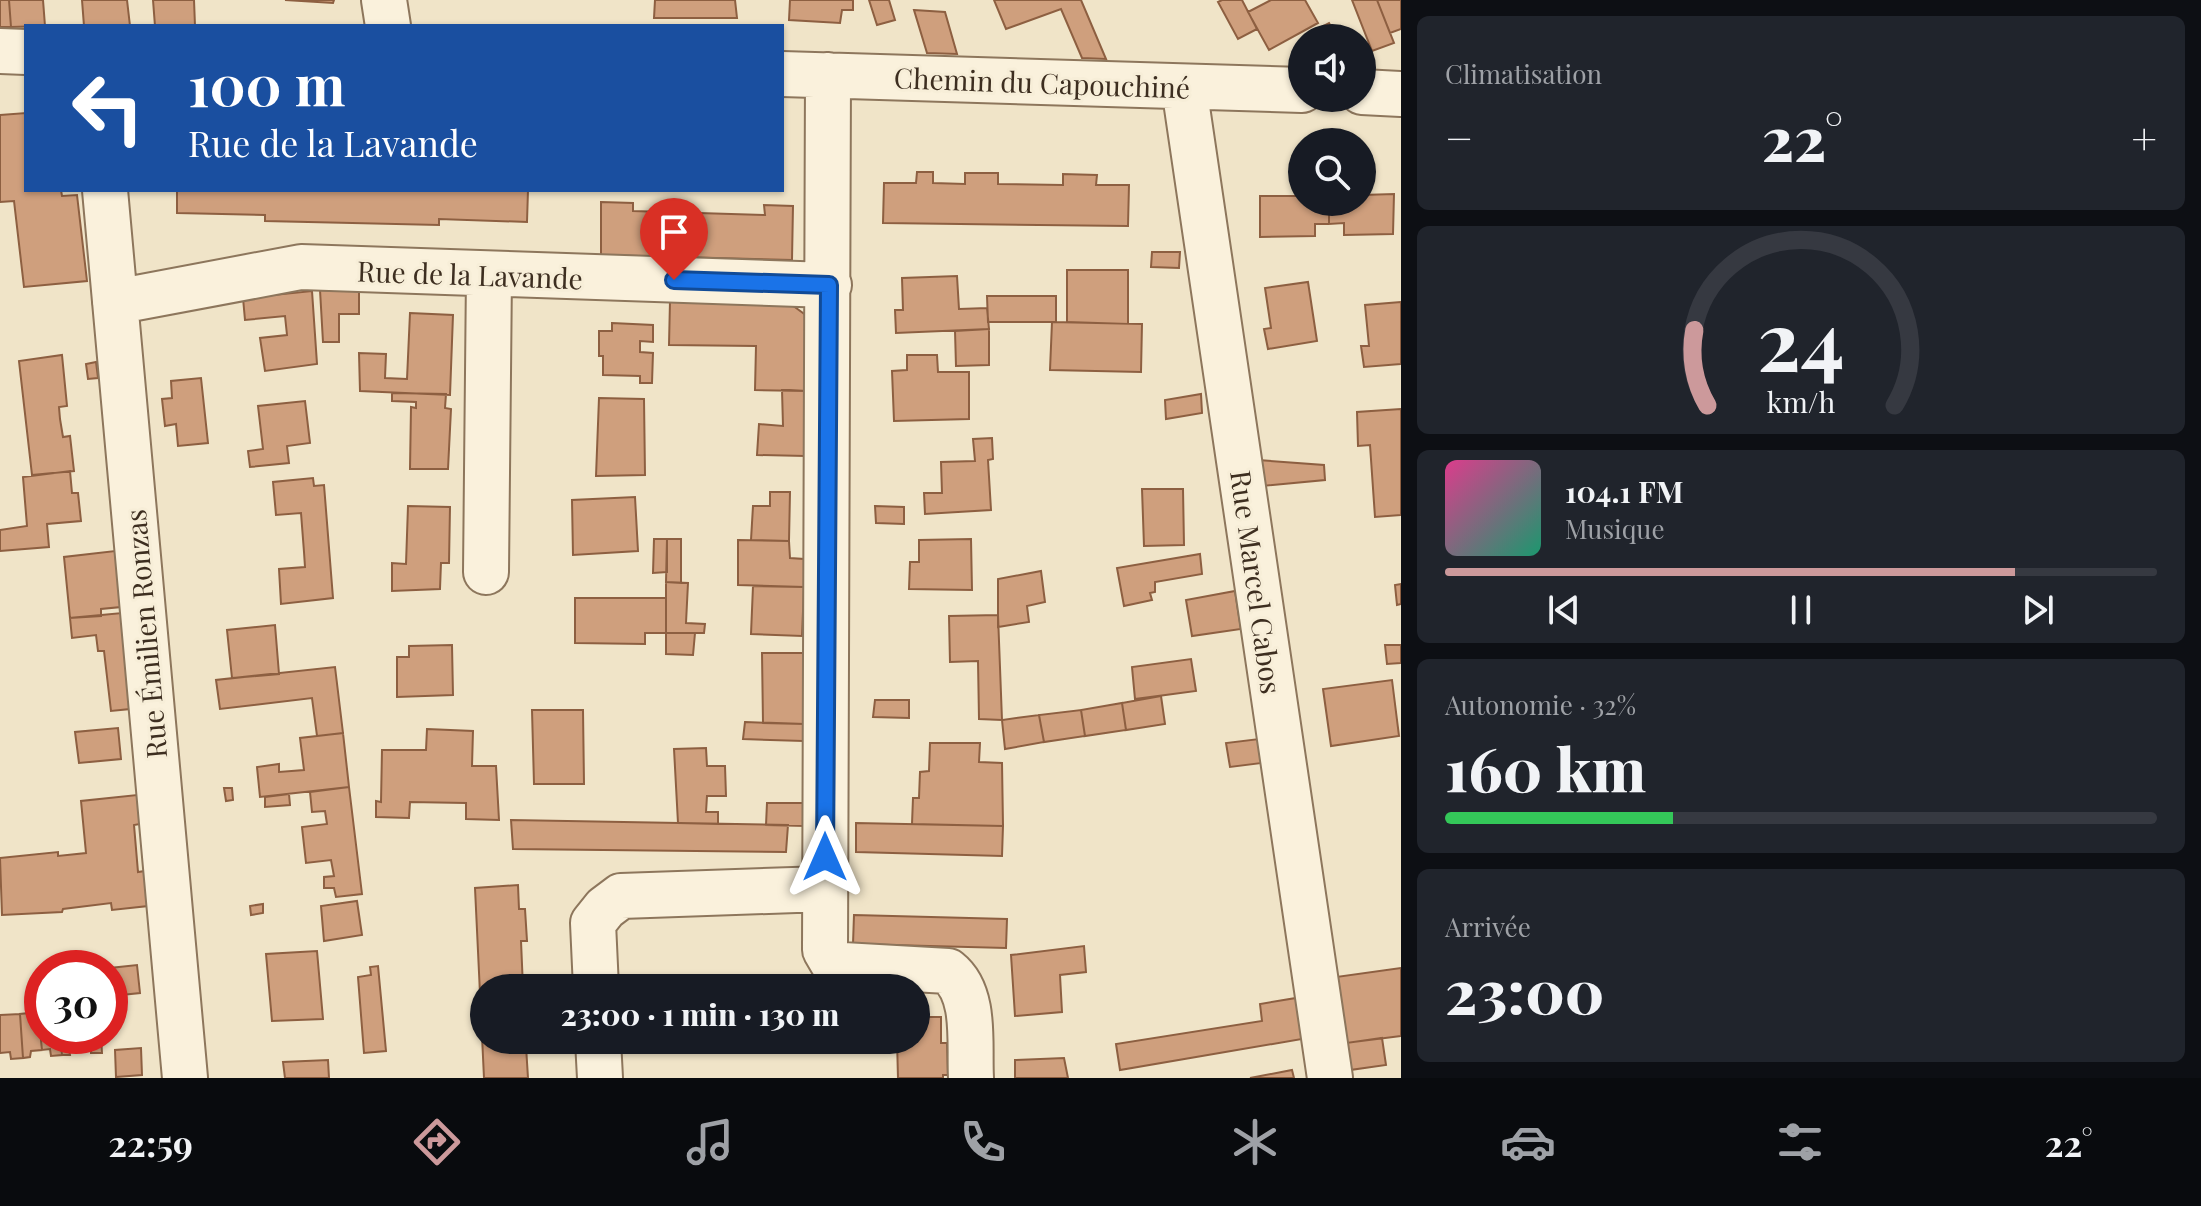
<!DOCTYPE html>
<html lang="fr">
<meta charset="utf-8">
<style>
body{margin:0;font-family:"Playfair Display",serif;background:#20242c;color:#f1f3f6;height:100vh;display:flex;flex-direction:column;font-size:30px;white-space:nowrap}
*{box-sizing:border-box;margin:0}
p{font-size:26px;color:#9ea1a6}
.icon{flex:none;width:44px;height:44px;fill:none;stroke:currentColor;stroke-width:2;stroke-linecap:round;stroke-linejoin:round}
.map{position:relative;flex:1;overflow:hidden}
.panel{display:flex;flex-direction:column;gap:16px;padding:16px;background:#0d0f14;width:800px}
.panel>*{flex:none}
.top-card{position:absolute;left:24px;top:24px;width:760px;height:168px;border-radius:0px;box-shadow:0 2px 6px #0004;background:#1a4fa0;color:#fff;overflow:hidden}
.controls{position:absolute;left:1288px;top:24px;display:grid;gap:16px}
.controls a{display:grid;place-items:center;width:88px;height:88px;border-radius:50%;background:#171b24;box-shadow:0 2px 6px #0004;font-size:40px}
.speed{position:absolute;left:24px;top:950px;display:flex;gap:16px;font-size:40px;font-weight:700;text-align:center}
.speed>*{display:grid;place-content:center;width:104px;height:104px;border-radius:50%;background:#171b24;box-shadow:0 2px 6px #0004;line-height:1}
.speed .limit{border:12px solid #d22;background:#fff;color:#111}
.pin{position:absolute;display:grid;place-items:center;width:68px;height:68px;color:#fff;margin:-82px -34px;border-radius:50% 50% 50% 0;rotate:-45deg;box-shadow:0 0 8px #0007}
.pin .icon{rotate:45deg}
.me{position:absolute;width:88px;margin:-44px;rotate:0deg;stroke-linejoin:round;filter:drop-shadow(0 0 6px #0008)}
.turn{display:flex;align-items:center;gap:28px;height:168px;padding:0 32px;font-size:36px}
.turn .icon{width:104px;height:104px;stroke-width:2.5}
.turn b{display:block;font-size:56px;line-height:68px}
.big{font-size:60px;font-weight:800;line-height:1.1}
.panel .tile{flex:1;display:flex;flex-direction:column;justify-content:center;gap:12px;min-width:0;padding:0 28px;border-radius:12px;background:#20242c}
.panel .dial{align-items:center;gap:0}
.dial svg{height:208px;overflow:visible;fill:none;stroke:#363941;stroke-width:7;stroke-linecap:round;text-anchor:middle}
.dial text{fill:#f1f3f6;stroke:none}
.song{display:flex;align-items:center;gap:24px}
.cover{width:96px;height:96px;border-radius:12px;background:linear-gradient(135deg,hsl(330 70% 55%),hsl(160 70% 35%))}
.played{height:8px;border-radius:4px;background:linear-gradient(90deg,#cc999b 80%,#363941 80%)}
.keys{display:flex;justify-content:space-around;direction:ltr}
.heat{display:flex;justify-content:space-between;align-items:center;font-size:44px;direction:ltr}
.charge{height:12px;border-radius:6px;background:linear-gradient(90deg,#34c759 32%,#363941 0)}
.trip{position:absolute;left:470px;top:974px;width:460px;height:80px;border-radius:40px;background:#171b24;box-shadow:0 2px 6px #0004;font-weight:800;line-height:80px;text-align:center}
.menu{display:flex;height:128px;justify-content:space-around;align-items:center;background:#090b0e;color:#9ea1a6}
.menu .icon{width:56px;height:56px}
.menu .current{color:#cc999b}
.menu b{font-size:36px;color:#f1f3f6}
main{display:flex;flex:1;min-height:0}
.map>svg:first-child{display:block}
.building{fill:#cf9f7d;stroke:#8d5f41;stroke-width:2}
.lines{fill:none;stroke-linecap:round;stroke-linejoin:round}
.minor-casing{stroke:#8d765c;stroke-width:48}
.minor{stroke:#faf1dc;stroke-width:44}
.route-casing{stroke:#114b97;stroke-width:20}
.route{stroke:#1a73e8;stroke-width:14}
.labels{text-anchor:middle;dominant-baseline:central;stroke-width:6;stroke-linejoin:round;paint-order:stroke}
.street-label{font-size:28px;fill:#3d2e20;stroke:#f7eed8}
</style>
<main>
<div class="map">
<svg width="1401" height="1078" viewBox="0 0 1401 1078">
<rect width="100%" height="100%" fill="#f0e4c8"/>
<path class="building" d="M 0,0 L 9,0 L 11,27 L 0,27 Z
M 9,0 L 43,0 L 45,26 L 11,27 Z
M 82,0 L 127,0 L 130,26 L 84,26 Z
M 153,0 L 194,0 L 195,26 L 155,26 Z
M 285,0 L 334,0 L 333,3 Z
M 655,0 L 735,0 L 737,18 L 654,18 Z
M 790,0 L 853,0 L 853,10 L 842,10 L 840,23 L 789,20 Z
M 869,0 L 889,0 L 895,20 L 877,25 Z
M 994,0 L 1081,0 L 1106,59 L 1082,58 L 1061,9 L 1006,29 Z
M 1222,0 L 1242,0 L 1257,29 L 1238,39 L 1218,2 Z
M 1271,0 L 1305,0 L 1318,23 L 1269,50 L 1248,12 Z
M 1352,0 L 1377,0 L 1394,43 L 1372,51 Z
M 1377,0 L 1401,0 L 1401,29 L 1390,33 Z
M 914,10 L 945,12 L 957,54 L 927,53 Z
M 1329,23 L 1337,38 L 1315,38 L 1312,32 Z
M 26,113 L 26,190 L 61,190 L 62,196 L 77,195 L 87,281 L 24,287 L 14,201 L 0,202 L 0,115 Z
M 917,172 L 933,172 L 933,183 L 965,184 L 965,173 L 998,173 L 998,184 L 1063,185 L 1063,174 L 1097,175 L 1096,185 L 1129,185 L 1128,226 L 883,223 L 884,183 L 916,183 Z
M 177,190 L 528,190 L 527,222 L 439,219 L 439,225 L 265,221 L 265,215 L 177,213 Z
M 1394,194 L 1393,234 L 1344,235 L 1344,223 L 1329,224 L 1329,202 L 1362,202 L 1362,195 Z
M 1260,196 L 1302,196 L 1302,202 L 1329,202 L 1329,224 L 1315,224 L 1315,236 L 1260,237 Z
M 601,202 L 633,203 L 633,211 L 765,215 L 764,205 L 793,206 L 792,260 L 601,255 Z
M 1152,252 L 1180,252 L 1179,268 L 1151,267 Z
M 1067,270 L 1128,270 L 1128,324 L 1067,322 Z
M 957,276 L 959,309 L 987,308 L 989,329 L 896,333 L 895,310 L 903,310 L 902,278 Z
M 1308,282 L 1317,341 L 1268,349 L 1264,329 L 1271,328 L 1265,288 Z
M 320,290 L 359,291 L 359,314 L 339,314 L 339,342 L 323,342 Z
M 312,291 L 317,364 L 265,371 L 260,338 L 287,335 L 285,316 L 245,320 L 243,298 Z
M 987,296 L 1056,296 L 1056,322 L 988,322 Z
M 670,301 L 792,305 L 807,316 L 806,391 L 755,390 L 756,346 L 669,345 Z
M 1401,302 L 1401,364 L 1364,367 L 1361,346 L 1369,346 L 1365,305 Z
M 410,313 L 453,315 L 450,395 L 360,391 L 359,353 L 386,354 L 385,378 L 407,379 Z
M 1052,322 L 1142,324 L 1141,372 L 1050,370 Z
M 612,323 L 653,325 L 653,342 L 640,341 L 640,352 L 653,353 L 652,383 L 640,383 L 640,376 L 603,375 L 603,356 L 599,356 L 599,331 L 612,331 Z
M 989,329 L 989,365 L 956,366 L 955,331 Z
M 62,355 L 67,406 L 59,407 L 60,419 L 63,437 L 70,436 L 74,471 L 32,475 L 19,361 Z
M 907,355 L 937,355 L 938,372 L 969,372 L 969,419 L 894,421 L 892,371 L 907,370 Z
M 96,362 L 98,378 L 88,379 L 86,364 Z
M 201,378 L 208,443 L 178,446 L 176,424 L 165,426 L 162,399 L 172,398 L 171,381 Z
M 782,390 L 806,391 L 805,456 L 757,455 L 759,424 L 783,426 Z
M 392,393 L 446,394 L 445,408 L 451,409 L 448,469 L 410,469 L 411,407 L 416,408 L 416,402 L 392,401 Z
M 1201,394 L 1202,413 L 1166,419 L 1165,400 Z
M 599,398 L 644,399 L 645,475 L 596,476 Z
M 305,401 L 310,443 L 287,446 L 289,463 L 250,467 L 248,451 L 263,449 L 258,406 Z
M 1401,409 L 1401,515 L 1375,517 L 1370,445 L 1358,446 L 1357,412 Z
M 992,438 L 993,459 L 988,460 L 991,510 L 925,514 L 924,493 L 942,493 L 941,462 L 975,461 L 973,439 Z
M 1258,460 L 1324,465 L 1325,480 L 1262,486 Z
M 70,471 L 72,493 L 78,493 L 81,521 L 47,524 L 49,547 L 0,551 L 0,530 L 27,526 L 23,477 Z
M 313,478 L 314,486 L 324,485 L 333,598 L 281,604 L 279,569 L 305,567 L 304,552 L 301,513 L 276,515 L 273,482 Z
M 1142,489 L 1183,489 L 1184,545 L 1144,546 Z
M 770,492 L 790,492 L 789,541 L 751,540 L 753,506 L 770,506 Z
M 635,497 L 638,551 L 573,555 L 572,500 Z
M 408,506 L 450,507 L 449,563 L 441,563 L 440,589 L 392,591 L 392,563 L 406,564 Z
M 875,506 L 904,507 L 904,524 L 876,523 Z
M 654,539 L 667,539 L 667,572 L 653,573 Z
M 667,539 L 681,539 L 681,583 L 666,582 Z
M 971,539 L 972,590 L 909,589 L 910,562 L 919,562 L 919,540 Z
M 738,540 L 789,541 L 790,558 L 804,559 L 804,587 L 738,585 Z
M 115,551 L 121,607 L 101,609 L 101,616 L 70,618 L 64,557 Z
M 1200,554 L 1202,574 L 1155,582 L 1155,592 L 1150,593 L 1152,600 L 1124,606 L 1117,568 Z
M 1041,571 L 1045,602 L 1027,606 L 1029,622 L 998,627 L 998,579 Z
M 666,582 L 688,583 L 686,623 L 705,624 L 704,633 L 666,633 Z
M 1401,584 L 1401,604 L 1397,605 L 1395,585 Z
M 753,586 L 804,587 L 802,636 L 751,634 Z
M 1235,591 L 1241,629 L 1192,636 L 1186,600 Z
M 575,598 L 666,598 L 666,633 L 645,633 L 645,644 L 575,643 Z
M 122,613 L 130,709 L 111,711 L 104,651 L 98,651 L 96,635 L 72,638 L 70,618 Z
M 998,615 L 1002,720 L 979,719 L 978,661 L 950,662 L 949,616 Z
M 275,625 L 279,674 L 232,678 L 227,630 Z
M 666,633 L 695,633 L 693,655 L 666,654 Z
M 452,645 L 453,695 L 397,697 L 397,657 L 409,657 L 409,646 Z
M 1385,645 L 1401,645 L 1401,663 L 1387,664 Z
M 762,653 L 803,653 L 804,724 L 763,723 Z
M 1191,659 L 1196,691 L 1135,699 L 1132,667 Z
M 335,667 L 343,733 L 317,736 L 312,698 L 220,709 L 216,680 Z
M 1392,680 L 1399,736 L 1331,746 L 1323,689 Z
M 1161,696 L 1165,724 L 1126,730 L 1122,703 Z
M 875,700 L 909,700 L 909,718 L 873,717 Z
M 1122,703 L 1126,730 L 1085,736 L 1081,710 Z
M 532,710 L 583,710 L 584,784 L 534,784 Z
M 1081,710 L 1085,736 L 1044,742 L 1039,715 Z
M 1039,715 L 1044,742 L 1005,749 L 1002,720 Z
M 745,722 L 804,724 L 803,741 L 743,739 Z
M 118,728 L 121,759 L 79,763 L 75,732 Z
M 427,729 L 473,731 L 472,766 L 496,766 L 499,820 L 466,819 L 466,803 L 410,802 L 409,818 L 376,817 L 376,801 L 381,802 L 382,750 L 426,750 Z
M 343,733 L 349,787 L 260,797 L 257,767 L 279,764 L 279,772 L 304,770 L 300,738 Z
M 1259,739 L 1262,763 L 1230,767 L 1226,743 Z
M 930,743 L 980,743 L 979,762 L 1002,763 L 1003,826 L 912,824 L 913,798 L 919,798 L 920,772 L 929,771 Z
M 706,748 L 707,766 L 725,766 L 726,796 L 707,796 L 706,812 L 718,812 L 718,824 L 678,823 L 674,749 Z
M 349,787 L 362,894 L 336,897 L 334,888 L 324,888 L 324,877 L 334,876 L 331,860 L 306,863 L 302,827 L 327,824 L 325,811 L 312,812 L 310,792 Z
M 224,788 L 232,788 L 233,800 L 226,801 Z
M 289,794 L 290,805 L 265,807 L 265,797 Z
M 137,795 L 140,824 L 134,825 L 138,872 L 145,871 L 148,906 L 112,910 L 111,903 L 63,909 L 62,912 L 2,915 L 0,858 L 58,852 L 58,856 L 86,853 L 81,801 Z
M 767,803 L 805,803 L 805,826 L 766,825 Z
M 511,820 L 788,825 L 786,852 L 513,849 Z
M 856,823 L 1003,826 L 1002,856 L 856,852 Z
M 518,885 L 519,909 L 525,909 L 527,941 L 521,941 L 523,988 L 484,988 L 484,1040 L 532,1040 L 532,1047 L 526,1046 L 528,1078 L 484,1078 L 475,888 Z
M 357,901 L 362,935 L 324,941 L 321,906 Z
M 263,904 L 263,913 L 251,915 L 250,906 Z
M 854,915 L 1007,919 L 1006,948 L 853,944 Z
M 1084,946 L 1086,972 L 1060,975 L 1062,1012 L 1015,1016 L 1011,955 Z
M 317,951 L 323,1019 L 272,1021 L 266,954 Z
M 137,965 L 140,993 L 112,996 L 110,968 Z
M 378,966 L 386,1051 L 364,1053 L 358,977 L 371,975 L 370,967 Z
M 1401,968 L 1401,1036 L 1346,1043 L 1336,977 Z
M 809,978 L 809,984 L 839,983 L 839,988 L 728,988 L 777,986 L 777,980 Z
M 704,983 L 704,988 L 673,988 L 673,985 Z
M 1296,998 L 1302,1039 L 1120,1070 L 1116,1044 L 1262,1021 L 1260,1004 Z
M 42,1011 L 42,1036 L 60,1036 L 62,1055 L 51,1056 L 50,1049 L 42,1050 L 38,1012 Z
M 38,1012 L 42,1050 L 31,1051 L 30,1057 L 23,1058 L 20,1014 Z
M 20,1014 L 23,1058 L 11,1059 L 10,1052 L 0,1053 L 0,1015 Z
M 916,1017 L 941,1017 L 941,1043 L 947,1043 L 948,1075 L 943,1075 L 943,1078 L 898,1078 L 897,1040 L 916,1040 Z
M 60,1036 L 81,1036 L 82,1047 L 69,1048 L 70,1055 L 62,1055 Z
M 81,1036 L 101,1036 L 102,1053 L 91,1053 L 91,1047 L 82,1047 Z
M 1382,1038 L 1386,1065 L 1350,1070 L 1346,1043 Z
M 141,1048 L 142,1075 L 116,1077 L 115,1050 Z
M 1064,1058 L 1068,1078 L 1015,1078 L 1015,1060 Z
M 328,1060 L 329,1078 L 285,1078 L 283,1062 Z
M 1292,1070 L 1294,1078 L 1250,1078 Z"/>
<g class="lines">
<g class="minor-casing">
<path id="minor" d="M 384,0 L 388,26
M 0,51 L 26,52
M 782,74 L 1302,90
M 828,75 L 825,950 L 832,962 L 843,965 L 948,971 C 977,994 969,1044 971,1078
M 1184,87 L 1330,1078
M 1362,92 L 1401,94
M 105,190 L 185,1078
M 115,302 L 301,267 L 829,285
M 486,572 L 489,274
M 596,988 L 593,923 L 605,908 L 621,896 L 824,889
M 598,1040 L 600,1078"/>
</g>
<use href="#minor" class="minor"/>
</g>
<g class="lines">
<g class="route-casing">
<path id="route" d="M 674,280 L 829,285 L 825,857"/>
</g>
<use href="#route" class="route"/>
</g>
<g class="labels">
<g class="street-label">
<text transform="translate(1042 82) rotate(2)">Chemin du Capouchiné</text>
<text transform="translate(470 274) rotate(2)">Rue de la Lavande</text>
<text transform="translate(1257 582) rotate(82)">Rue Marcel Cabos</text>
<text transform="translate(145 634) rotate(-95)">Rue Émilien Ronzas</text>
</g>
</g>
</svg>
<div class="controls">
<a><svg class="icon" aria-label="sound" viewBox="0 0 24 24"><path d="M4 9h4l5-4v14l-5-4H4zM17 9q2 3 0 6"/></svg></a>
<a><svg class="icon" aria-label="search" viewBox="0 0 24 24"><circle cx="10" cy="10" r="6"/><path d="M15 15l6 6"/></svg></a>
</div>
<div class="speed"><div class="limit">30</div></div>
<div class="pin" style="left:674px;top:280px;background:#d93025"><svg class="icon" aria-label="arrive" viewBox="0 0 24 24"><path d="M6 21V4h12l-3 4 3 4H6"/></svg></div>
<svg class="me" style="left:825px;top:857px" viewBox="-20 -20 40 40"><path d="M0-17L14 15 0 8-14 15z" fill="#1a73e8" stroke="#fff" stroke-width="4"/></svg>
<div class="trip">23:00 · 1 min · 130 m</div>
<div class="top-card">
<div class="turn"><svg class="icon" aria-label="left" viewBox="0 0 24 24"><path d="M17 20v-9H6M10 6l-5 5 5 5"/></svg><div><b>100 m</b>Rue de la Lavande</div></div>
</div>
</div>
<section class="panel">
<div class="tile"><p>Climatisation</p>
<div class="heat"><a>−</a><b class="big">22°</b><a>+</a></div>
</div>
<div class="tile dial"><svg viewBox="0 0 100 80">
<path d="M14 69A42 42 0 1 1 86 69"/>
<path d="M14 69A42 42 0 0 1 9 40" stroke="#cc999b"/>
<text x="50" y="56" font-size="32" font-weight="700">24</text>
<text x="50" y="72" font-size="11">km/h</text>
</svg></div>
<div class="tile">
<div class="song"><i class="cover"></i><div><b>104.1 FM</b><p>Musique</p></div></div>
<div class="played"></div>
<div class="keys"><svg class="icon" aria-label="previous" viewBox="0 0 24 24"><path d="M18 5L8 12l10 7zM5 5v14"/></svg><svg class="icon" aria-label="pause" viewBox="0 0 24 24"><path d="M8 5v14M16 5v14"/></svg><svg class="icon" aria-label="next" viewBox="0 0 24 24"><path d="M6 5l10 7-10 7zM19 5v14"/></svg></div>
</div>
<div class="tile"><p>Autonomie · 32%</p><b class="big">160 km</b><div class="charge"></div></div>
<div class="tile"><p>Arrivée</p><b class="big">23:00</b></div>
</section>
</main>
<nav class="menu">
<b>22:59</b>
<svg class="icon current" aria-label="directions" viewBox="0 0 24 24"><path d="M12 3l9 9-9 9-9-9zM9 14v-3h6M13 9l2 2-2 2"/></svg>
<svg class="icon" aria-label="music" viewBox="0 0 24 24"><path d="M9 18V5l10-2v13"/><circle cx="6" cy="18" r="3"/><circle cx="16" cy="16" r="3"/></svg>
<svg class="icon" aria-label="phone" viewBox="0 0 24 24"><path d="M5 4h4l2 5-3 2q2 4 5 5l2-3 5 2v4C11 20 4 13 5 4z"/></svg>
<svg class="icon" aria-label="climate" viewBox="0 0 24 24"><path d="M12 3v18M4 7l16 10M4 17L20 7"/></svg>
<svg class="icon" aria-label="car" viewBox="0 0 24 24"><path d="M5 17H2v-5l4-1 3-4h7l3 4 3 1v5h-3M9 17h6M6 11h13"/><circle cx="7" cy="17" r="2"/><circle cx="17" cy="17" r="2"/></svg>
<svg class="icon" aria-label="filters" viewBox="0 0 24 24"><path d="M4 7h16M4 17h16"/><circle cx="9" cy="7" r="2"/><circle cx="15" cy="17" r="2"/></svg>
<b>22°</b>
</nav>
